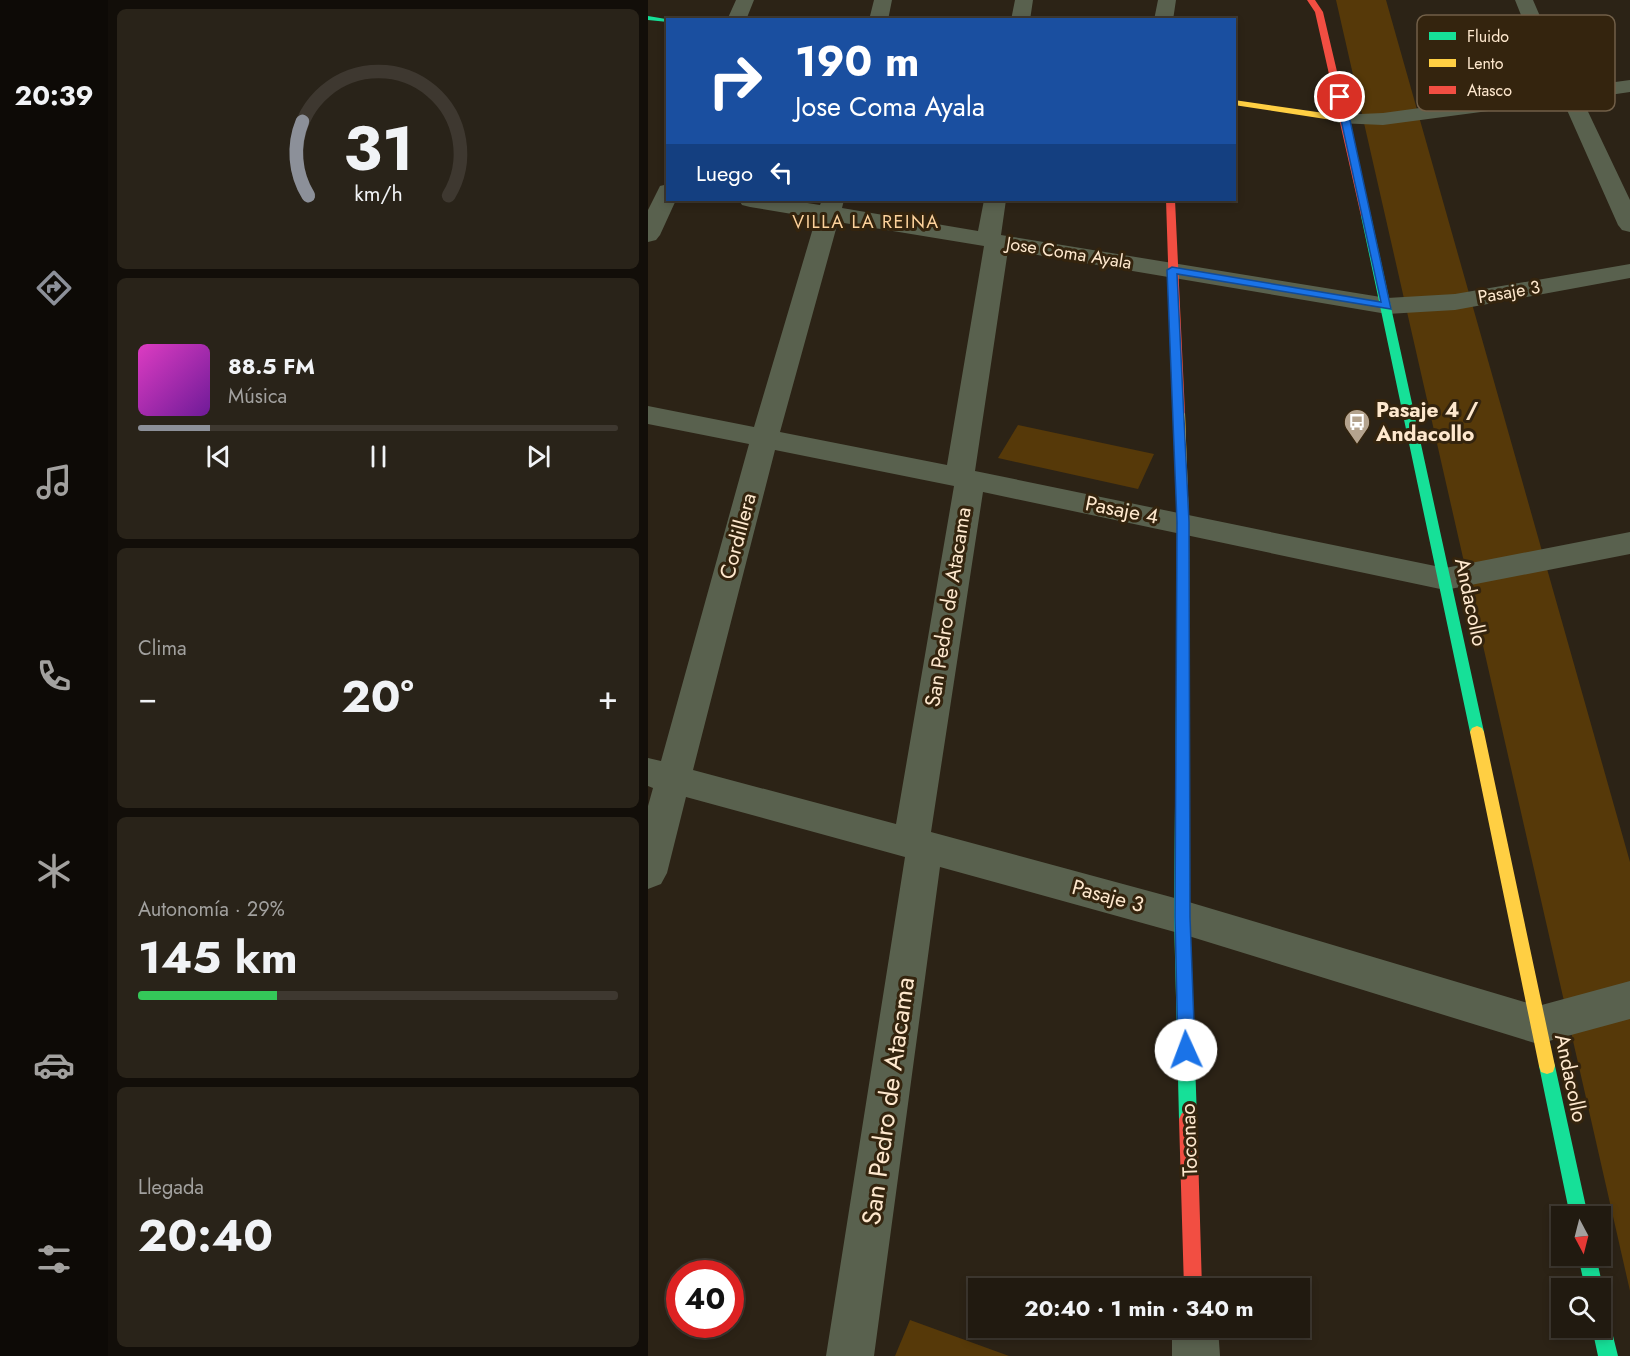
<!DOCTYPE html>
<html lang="es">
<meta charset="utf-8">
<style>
body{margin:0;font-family:Jost,sans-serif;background:#292319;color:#f1f3f6;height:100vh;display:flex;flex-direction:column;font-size:22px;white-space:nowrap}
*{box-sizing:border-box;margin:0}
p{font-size:20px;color:#a2a19f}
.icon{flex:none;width:33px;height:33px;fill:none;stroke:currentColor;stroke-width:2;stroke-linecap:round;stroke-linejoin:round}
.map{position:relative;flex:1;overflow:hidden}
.drawer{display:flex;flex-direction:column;gap:9px;padding:9px;background:#120e09;width:540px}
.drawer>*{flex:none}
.banner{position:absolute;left:18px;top:18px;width:570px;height:183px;border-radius:0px;box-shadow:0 3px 9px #0003,0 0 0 2px #3e3830;background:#1a4fa0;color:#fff;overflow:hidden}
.needle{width:39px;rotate:173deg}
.tools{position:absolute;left:903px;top:1206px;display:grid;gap:12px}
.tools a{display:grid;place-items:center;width:60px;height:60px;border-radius:0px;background:#211a10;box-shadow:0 3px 9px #0003,0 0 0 2px #3e3830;font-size:30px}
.speed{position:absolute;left:18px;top:1260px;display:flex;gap:12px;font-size:30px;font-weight:700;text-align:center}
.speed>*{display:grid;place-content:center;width:78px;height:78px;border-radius:50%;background:#211a10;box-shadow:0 3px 9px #0003,0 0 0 2px #3e3830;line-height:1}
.speed .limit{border:9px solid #d22;background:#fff;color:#111}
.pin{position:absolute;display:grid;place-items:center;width:51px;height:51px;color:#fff;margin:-26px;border:3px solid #fff;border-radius:50%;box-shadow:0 2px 6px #0007}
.me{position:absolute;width:66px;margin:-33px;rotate:358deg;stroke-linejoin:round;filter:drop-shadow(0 0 4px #0008)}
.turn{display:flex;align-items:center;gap:21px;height:126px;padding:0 30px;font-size:27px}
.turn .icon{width:78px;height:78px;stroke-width:2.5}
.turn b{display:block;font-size:42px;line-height:51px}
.then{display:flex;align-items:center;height:57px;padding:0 30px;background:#0003;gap:12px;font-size:22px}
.big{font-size:45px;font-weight:700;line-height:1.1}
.drawer .widget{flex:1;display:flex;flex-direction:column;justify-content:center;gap:9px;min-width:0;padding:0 21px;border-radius:9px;background:#292319}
.drawer .dial{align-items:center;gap:0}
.dial svg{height:156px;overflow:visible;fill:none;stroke:#3e3830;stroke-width:7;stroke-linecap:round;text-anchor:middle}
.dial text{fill:#f1f3f6;stroke:none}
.song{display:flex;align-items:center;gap:18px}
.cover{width:72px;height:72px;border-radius:9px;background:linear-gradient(135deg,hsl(310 70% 55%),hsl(280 70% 35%))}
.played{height:6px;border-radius:3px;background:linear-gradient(90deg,#8c9099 15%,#3e3830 15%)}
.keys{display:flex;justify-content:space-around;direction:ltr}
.heat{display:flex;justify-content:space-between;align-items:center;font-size:33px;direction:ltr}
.charge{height:9px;border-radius:4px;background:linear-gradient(90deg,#34c759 29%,#3e3830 0)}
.trip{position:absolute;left:320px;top:1278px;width:342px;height:60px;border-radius:0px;background:#211a10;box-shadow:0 3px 9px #0003,0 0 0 2px #3e3830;font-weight:700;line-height:60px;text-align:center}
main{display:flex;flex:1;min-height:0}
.tabs{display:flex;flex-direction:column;width:108px;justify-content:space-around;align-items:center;background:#0d0a06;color:#a2a19f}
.tabs .icon{width:42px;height:42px}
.tabs .selected{color:#8c9099}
.tabs b{font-size:27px;color:#f1f3f6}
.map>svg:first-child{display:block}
.green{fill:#563909}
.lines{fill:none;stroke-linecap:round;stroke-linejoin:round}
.street{fill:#59614e;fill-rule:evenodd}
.fast{fill:#16e098;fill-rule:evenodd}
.slow{fill:#ffcf43;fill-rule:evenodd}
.jam{fill:#f24e42;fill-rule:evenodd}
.route{fill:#1a73e8;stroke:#114b97;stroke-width:1.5}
.labels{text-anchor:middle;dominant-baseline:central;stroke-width:6;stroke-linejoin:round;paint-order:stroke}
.far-neighbourhood-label{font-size:18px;letter-spacing:1.5px;fill:#fdd29c;stroke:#34240e}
.far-street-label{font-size:18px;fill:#fee8ce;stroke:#34240e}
.poi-label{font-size:21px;font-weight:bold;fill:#fee8ce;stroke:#34240e;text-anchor:start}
.street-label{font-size:21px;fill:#fee8ce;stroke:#34240e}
.near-street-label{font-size:26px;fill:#fee8ce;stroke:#34240e}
.key{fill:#34240e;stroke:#715f48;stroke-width:1.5}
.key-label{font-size:16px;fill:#fee8ce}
</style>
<main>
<nav class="tabs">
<b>20:39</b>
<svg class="icon selected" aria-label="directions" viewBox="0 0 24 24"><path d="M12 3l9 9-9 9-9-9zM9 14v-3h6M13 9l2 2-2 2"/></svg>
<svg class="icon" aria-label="music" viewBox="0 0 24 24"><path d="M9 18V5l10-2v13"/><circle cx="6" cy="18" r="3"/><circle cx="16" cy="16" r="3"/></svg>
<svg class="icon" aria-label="phone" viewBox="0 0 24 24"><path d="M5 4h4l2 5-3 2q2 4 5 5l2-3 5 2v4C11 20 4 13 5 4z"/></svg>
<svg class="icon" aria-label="climate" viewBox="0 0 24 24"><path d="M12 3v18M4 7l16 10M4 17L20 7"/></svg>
<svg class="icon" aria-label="car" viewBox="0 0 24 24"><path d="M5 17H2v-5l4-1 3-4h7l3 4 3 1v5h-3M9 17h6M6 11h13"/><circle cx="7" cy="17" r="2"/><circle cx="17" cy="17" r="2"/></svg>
<svg class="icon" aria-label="filters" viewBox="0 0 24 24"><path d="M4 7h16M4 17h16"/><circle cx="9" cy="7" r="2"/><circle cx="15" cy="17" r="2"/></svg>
</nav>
<section class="drawer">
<div class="widget dial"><svg viewBox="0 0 100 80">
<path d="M14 69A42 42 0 1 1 86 69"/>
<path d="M14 69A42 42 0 0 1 11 31" stroke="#8c9099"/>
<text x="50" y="56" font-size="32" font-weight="700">31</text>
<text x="50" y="72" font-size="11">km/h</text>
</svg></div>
<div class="widget">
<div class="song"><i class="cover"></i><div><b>88.5 FM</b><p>Música</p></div></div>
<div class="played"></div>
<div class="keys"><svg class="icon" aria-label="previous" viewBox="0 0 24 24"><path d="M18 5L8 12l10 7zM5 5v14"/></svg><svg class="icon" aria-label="pause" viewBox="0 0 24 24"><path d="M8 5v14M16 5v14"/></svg><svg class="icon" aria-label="next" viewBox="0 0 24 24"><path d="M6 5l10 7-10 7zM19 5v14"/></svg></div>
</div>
<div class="widget"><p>Clima</p>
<div class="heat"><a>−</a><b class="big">20°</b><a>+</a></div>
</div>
<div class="widget"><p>Autonomía · 29%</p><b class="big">145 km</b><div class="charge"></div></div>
<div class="widget"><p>Llegada</p><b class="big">20:40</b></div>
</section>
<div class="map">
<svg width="982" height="1356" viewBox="0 0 982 1356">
<rect width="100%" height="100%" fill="#2c2316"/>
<path class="green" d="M 688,0 L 738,0 L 982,862 L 982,1291 Z
M 370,425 L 506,454 L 490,489 L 350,458 Z
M 262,1320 L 361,1356 L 247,1356 Z"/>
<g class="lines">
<path class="street" d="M 88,0 L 106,0 L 98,20 L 79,20 Z
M 226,0 L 244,0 L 240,20 L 221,20 Z
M 367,0 L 385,0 L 382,20 L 363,20 Z
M 510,0 L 528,0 L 525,20 L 506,20 Z
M 867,0 L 885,0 L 923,88 L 982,80 L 982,92 L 934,99 L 982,200 L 982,232 L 974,230 L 970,225 L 915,101 L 735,125 L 690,123 L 686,119 L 690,115 L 735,113 L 903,90 Z
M 20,184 L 20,200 L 28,200 L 12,235 L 8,240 L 0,242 L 0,210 L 12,186 Z
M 91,200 L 140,200 L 172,205 L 174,200 L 196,200 L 194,208 L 330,231 L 336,200 L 358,200 L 353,235 L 739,298 L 807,294 L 982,264 L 982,278 L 807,310 L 739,314 L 360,250 L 327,471 L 797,568 L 982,532 L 982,554 L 797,590 L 335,492 L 283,832 L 534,900 L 890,1006 L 982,981 L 982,1019 L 890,1044 L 534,934 L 292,867 L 226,1356 L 178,1356 L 257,857 L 38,797 L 19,873 L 13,884 L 0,889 L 0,806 L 5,788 L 0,786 L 0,758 L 13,761 L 101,444 L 0,424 L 0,406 L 106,427 L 168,218 L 102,207 L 94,205 ZM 190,222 L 336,246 L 299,465 L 132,432 ZM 127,450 L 306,486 L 248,824 L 45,770 Z
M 524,1328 L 570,1328 L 572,1356 L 524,1356 Z"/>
<path class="fast" d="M 0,16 L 24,20 L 20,20 L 20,22 L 0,20 Z
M 718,213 L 723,216 L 836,732 L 834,736 L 824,736 L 822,732 L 713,216 Z
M 535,690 L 540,691 L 542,695 L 542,917 L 549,1119 L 546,1125 L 540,1128 L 534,1125 L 531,1119 L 526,917 L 528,695 L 530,691 Z
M 899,1058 L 905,1060 L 907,1066 L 940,1216 L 922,1216 L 891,1066 L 893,1060 Z
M 930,1256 L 948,1256 L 955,1288 L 953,1295 L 952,1288 L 937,1288 Z
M 952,1310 L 959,1312 L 970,1356 L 950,1356 L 944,1328 L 952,1328 Z"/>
<path class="slow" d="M 586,100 L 697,116 L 701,119 L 697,122 L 586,105 Z
M 531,409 L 537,413 L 541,522 L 542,695 L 540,699 L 530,699 L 528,695 L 529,522 L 525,413 Z
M 829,726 L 834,728 L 836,732 L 907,1066 L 905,1072 L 899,1074 L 893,1072 L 891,1066 L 822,732 L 824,728 Z"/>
<path class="jam" d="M 659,0 L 667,0 L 675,12 L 723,216 L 721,218 L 713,216 L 667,12 Z
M 518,200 L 527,200 L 537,413 L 531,417 L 525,413 Z
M 540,1110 L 546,1113 L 549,1119 L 554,1288 L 536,1288 L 531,1119 L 534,1113 Z"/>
</g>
<path class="route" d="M 692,95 L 697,97 L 743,309 L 529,274 L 541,522 L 542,917 L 547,1050 L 544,1056 L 538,1059 L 532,1056 L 530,1050 L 527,917 L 529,522 L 519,270 L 524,267 L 733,302 L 688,97 Z"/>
<defs>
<g id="bus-pin" transform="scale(1.35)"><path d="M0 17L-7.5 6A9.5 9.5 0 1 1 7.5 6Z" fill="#b4a38e" stroke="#34240e"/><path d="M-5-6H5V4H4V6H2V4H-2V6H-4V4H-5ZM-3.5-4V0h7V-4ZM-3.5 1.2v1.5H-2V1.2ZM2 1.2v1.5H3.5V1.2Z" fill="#fff"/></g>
</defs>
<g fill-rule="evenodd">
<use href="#bus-pin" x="709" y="422"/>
</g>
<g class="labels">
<g class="far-neighbourhood-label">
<text x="218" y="222">VILLA LA REINA</text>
</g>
<g class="far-street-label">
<text transform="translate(421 253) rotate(9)">Jose Coma Ayala</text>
<text transform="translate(861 292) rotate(-10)">Pasaje 3</text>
</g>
<g class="poi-label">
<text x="728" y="410">Pasaje 4 /<tspan x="728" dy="24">Andacollo</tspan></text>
</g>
<g class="street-label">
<text transform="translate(474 510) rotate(11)">Pasaje 4</text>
<text transform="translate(90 536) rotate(-75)">Cordillera</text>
<text transform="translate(823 602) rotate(78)">Andacollo</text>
<text transform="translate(300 607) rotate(-81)">San Pedro de Atacama</text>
<text transform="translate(460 896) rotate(15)">Pasaje 3</text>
<text transform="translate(923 1078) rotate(78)">Andacollo</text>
<text transform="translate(541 1140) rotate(-92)">Toconao</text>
</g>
<g class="near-street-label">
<text transform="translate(240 1101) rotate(-82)">San Pedro de Atacama</text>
</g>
</g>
<rect x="769" y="15" width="198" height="96" rx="9" class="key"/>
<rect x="781" y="32" width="27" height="8" fill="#16e098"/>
<rect x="781" y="59" width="27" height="8" fill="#ffcf43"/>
<rect x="781" y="86" width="27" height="8" fill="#f24e42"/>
<g class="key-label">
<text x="819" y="42">Fluido</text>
<text x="819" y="69">Lento</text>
<text x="819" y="96">Atasco</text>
</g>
</svg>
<div class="tools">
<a><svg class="needle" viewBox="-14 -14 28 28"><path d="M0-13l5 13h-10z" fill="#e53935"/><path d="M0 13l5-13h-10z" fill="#a2a19f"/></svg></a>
<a><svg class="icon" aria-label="search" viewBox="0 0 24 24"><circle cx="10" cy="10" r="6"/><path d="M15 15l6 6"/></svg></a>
</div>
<div class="speed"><div class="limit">40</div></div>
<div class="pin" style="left:692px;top:97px;background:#d93025"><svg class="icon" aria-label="arrive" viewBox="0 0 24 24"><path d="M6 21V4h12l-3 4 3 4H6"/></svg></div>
<svg class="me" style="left:538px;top:1050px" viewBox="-20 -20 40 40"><circle r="19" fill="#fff"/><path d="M0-13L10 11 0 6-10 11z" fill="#1a73e8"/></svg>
<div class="trip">20:40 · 1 min · 340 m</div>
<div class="banner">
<div class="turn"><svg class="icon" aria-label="right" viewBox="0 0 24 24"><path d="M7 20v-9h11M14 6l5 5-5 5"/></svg><div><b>190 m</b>Jose Coma Ayala</div></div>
<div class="then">Luego<svg class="icon" aria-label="left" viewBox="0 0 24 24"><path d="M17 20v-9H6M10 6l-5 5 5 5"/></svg></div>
</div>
</div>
</main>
